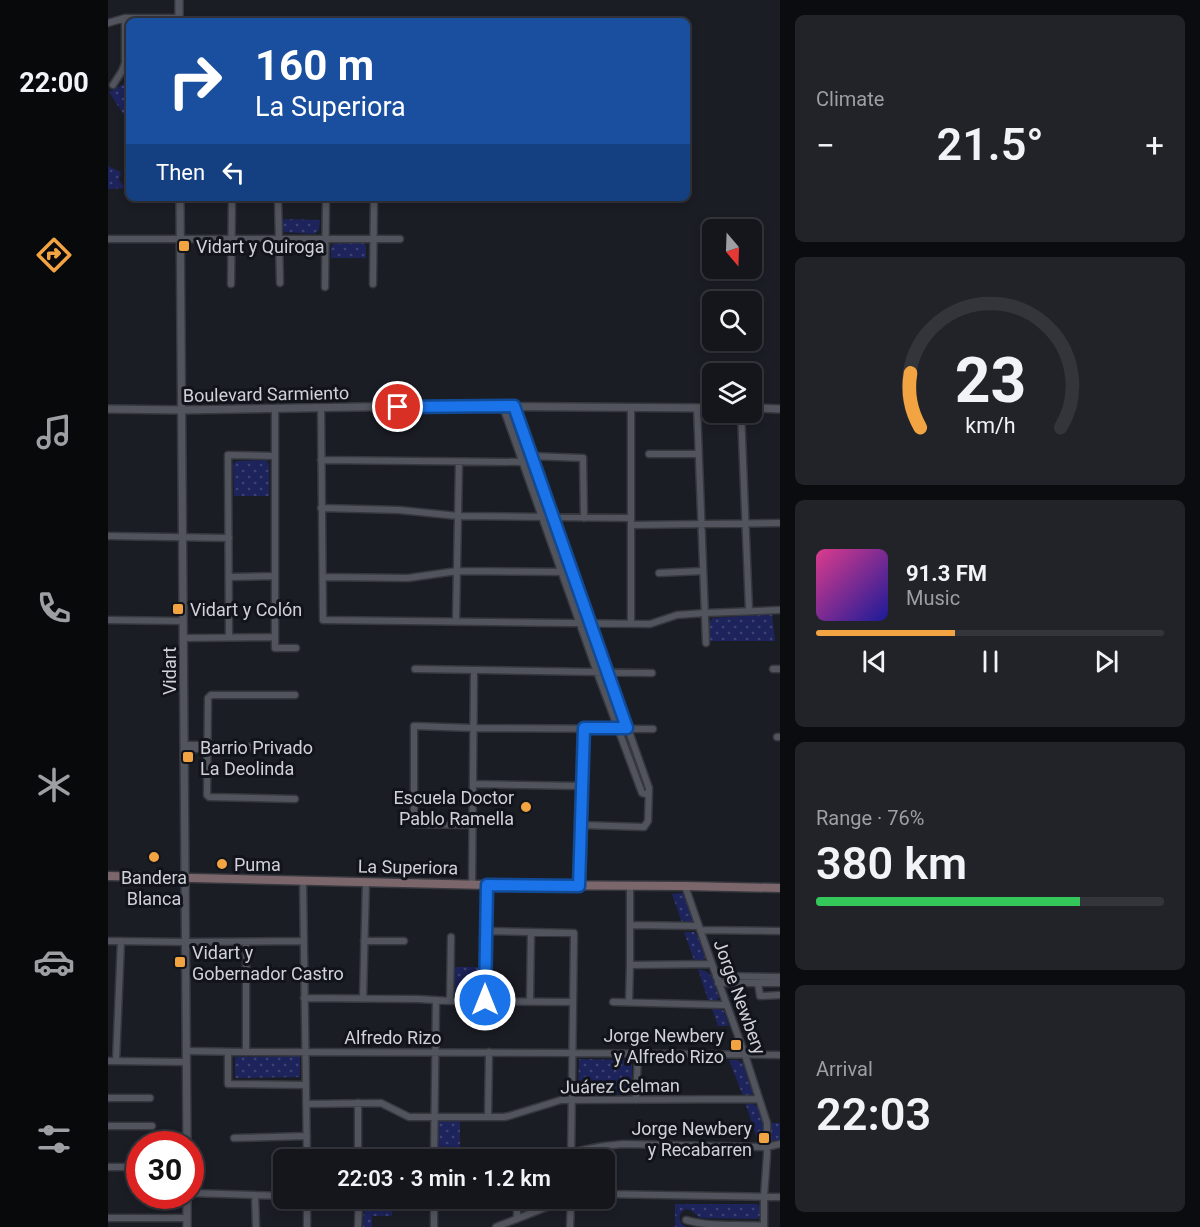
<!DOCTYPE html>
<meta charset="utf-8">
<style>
body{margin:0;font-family:Roboto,sans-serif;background:#212329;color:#f1f3f6;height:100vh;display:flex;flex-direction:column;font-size:22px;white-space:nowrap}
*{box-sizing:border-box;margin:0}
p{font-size:20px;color:#9d9fa3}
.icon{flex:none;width:33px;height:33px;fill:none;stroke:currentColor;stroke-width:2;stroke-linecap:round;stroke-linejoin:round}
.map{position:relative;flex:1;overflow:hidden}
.panel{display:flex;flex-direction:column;gap:15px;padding:15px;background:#0b0c0f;width:420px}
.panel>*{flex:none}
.hud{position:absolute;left:18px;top:18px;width:564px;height:183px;border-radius:9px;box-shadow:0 3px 9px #0003,0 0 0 2px #33353b;background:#1a4fa0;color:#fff;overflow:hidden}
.needle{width:39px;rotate:161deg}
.controls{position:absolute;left:594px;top:219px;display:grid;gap:12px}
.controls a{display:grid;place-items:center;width:60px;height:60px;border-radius:9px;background:#14161c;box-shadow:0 3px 9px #0003,0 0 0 2px #33353b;font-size:30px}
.speed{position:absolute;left:18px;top:1131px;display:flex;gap:12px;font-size:30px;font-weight:700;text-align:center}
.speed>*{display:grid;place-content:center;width:78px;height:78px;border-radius:50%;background:#14161c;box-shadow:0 3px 9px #0003,0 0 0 2px #33353b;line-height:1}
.speed .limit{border:9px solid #d22;background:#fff;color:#111}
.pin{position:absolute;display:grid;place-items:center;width:51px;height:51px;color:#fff;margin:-26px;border:3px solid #fff;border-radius:50%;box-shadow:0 2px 6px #0007}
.me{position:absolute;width:66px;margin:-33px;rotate:0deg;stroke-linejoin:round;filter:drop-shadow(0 0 4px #0008)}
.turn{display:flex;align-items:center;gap:21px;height:126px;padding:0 30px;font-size:27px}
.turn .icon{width:78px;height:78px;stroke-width:2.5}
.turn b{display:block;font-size:42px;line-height:51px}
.then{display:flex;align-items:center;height:57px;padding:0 30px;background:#0003;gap:12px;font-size:22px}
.big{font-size:45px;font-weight:600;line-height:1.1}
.panel .card{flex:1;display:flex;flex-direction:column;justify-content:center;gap:9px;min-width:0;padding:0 21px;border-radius:9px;background:#212329}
.panel .dial{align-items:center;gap:0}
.dial svg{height:156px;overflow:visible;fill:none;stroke:#33353b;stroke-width:7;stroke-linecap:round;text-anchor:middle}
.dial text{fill:#f1f3f6;stroke:none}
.song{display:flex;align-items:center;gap:18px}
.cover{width:72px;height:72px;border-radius:9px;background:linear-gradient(135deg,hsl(330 70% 55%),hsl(240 70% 35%))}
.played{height:6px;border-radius:3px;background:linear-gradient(90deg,#f3a442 40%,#33353b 40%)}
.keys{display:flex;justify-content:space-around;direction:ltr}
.heat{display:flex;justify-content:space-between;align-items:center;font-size:33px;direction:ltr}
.charge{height:9px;border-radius:4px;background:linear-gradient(90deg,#34c759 76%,#33353b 0)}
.trip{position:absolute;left:165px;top:1149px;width:342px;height:60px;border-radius:9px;background:#14161c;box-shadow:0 3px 9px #0003,0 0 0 2px #33353b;font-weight:600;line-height:60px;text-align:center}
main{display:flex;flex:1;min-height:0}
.tabs{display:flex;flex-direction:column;width:108px;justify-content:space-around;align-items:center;background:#08090b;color:#9d9fa3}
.tabs .icon{width:42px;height:42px}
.tabs .selected{color:#f3a442}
.tabs b{font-size:27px;color:#f1f3f6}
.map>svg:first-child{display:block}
.grass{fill:url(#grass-dots)}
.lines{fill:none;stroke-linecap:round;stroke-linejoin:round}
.minor-casing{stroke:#36383e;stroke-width:9}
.tertiary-casing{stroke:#36383e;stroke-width:10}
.secondary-casing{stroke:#36383e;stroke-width:11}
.minor{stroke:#51545d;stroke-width:6}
.tertiary{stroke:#51545d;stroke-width:7}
.secondary{stroke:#7b666b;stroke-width:8}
.route-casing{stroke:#114b97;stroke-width:15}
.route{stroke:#1a73e8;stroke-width:10}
.poi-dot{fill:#f3a442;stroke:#12141b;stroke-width:2}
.labels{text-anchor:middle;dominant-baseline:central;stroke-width:6;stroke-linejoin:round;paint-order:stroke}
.poi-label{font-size:18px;fill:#d0d2d8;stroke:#12141b;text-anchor:start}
.street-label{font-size:18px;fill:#d0d2d8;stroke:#12141b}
</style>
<main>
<nav class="tabs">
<b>22:00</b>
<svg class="icon selected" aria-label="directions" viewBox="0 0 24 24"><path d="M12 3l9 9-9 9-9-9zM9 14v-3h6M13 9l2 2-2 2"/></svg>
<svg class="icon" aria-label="music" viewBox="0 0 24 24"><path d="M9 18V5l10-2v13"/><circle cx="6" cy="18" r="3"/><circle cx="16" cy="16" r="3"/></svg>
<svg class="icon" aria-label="phone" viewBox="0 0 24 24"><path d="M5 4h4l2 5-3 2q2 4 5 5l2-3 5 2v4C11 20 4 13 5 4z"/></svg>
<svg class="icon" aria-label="climate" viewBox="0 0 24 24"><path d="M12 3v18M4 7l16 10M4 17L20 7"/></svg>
<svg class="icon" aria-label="car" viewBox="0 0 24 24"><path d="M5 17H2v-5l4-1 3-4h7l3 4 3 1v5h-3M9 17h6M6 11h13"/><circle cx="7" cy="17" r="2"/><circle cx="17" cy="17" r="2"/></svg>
<svg class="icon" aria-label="filters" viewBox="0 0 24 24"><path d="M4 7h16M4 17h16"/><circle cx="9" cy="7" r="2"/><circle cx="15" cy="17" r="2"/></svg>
</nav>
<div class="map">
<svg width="672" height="1227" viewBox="0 0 672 1227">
<defs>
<pattern id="grass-dots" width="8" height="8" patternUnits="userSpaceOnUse" patternTransform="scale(1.5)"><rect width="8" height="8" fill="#1d235b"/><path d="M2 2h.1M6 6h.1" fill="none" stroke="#3d4272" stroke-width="1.8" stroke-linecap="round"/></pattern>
</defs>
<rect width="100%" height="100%" fill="#1b1d25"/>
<path class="grass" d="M 21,81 L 21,113 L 16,115 L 1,92 Z
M 0,166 L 13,172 L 11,180 L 17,188 L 0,189 Z
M 174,219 L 212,220 L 211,230 L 207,234 L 176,232 L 173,229 Z
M 255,242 L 258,246 L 258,258 L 223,258 L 223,248 L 225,244 Z
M 158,460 L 161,464 L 161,496 L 126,496 L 125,464 L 128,461 Z
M 664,614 L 667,641 L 602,641 L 601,622 L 605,618 Z
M 518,737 L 520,737 L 522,740 L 539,786 L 537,788 L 535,788 L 517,739 Z
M 575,893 L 585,920 L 582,923 L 574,923 L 564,894 Z
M 576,932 L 586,932 L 590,936 L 597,958 L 594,961 L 586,960 Z
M 346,967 L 374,967 L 373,996 L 345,996 Z
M 590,969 C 606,971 606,983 611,997 L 609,1000 L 600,1000 Z
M 604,1009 L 612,1009 L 616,1011 L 621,1026 L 610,1026 Z
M 192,1056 L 192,1077 L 127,1078 L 127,1057 Z
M 471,1059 L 524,1060 L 524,1094 L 470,1094 Z
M 621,1060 L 630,1060 L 635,1064 L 645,1093 L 642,1096 L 635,1096 Z
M 637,1102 L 645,1104 L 652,1108 L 657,1125 L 655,1140 L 650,1141 Z
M 331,1120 L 352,1120 L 352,1159 L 329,1160 Z
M 663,1123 L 672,1123 L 672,1140 L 667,1143 L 662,1140 Z
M 284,1200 L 284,1216 L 264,1216 L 264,1227 L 255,1227 L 256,1204 L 259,1201 Z
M 567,1204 L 649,1204 L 652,1207 L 652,1216 L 649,1219 L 592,1218 L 584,1211 L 579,1209 C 569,1213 569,1222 578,1227 L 567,1227 Z"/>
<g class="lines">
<g class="minor-casing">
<path id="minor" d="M 0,23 L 17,18 L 71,18
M 5,85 L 14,71 L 17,63 L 17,18
M 170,198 L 172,283
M 0,239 L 292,239
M 123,284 L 124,198
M 265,284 L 266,198
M 217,287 L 218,198
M 395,407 L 489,672 L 534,793 L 540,795
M 406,407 L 541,788 L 540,821 L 536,827 L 473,825
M 213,408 L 215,620 L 542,624 L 569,615 L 597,613 L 672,610
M 523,408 L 523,623
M 589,408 L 598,643
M 167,409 L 167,648 L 188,648
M 633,412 L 641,610
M 541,454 L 590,454
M 423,456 L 475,458 L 476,518
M 213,460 L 414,462
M 213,508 L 291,510 L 350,516 L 523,518
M 523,525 L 672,523
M 0,536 L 121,538
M 551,573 L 595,571
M 121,577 L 167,576
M 215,577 L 300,578 L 349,571 L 465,572
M 0,620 L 75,621
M 348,621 L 351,462
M 121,637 L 120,455 L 167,456
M 76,638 L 167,637
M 307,669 L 544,673
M 665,669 L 672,669
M 187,695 L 103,695 L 100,698 L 99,795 L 101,797 L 187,799
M 669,737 L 672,737
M 76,745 L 92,745 L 96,747
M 76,749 L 92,749 L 96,747 L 187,747
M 365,784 L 474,786
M 364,825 L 306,824 L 306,726 L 366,728 L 545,729
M 195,881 L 199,1160
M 364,885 L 366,670
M 471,886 L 476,728
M 577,886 L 604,964 L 637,1055 L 659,1123 L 659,1155 L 656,1197 L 656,1227
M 522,925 L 591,926
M 592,930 L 672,931
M 378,931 L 466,933 L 463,1160
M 0,941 L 78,942 L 195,941
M 256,941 L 296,941
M 522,965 L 604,964
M 608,976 L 672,977
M 610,983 L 672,983
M 650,983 L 652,996 L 672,995
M 196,998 L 310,999 L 342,1001 L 464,1002
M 255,998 L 258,882
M 377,1000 L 379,885
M 342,1001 L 343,937
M 422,1001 L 423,932
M 505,1002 L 618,1005
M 521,1002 L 522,965 L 522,886
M 78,1051 L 138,1052 L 465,1053 L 672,1055
M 120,1052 L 120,1084 L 198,1085
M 138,1052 L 138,942
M 0,1061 L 78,1062
M 8,1061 L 13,941
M 0,1098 L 42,1098
M 528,1100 L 530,1054
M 250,1103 L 250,1160
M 198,1104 L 273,1103 L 301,1117 L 396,1117 L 401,1116 L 453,1100 L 651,1099
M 380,1117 L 381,1052
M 0,1126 L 44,1126
M 126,1138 L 199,1136
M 326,1160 L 328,1000
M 440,1160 C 465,1151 489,1146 515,1144 L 659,1147 L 672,1144
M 0,1167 L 32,1167
M 82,1193 L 176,1196
M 496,1194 L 672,1197
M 147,1195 L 148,1227
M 326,1198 L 326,1227
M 409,1198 L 409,1219
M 0,1218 L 79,1218
M 578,1220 C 602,1227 630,1224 656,1226
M 199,1227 L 199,1198
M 250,1227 L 251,1198
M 388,1227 L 462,1198
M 462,1227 L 463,1198"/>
</g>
<g class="tertiary-casing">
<path id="tertiary" d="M 71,0 L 71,21
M 72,198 L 79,1144
M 644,408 L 672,409
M 0,409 L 73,410 L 309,406 L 604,408
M 79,1196 L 79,1227"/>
</g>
<g class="secondary-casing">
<path id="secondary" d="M 0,876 L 379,885 L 577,886 L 672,888"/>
</g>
<use href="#minor" class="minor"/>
<use href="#tertiary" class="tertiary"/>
<use href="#secondary" class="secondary"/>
</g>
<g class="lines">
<g class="route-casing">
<path id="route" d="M 290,407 L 406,406 L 519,728 L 476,728 L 471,886 L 379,885 L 377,1000"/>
</g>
<use href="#route" class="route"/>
</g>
<g class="poi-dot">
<rect x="70" y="240" width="12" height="12" rx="3"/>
<rect x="64" y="603" width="12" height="12" rx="3"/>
<rect x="74" y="751" width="12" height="12" rx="3"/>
<circle cx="418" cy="807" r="6"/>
<circle cx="46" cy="857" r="6"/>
<circle cx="114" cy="864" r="6"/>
<rect x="66" y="956" width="12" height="12" rx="3"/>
<rect x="622" y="1039" width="12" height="12" rx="3"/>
<rect x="650" y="1132" width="12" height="12" rx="3"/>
</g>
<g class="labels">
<g class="poi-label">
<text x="88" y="246">Vidart y Quiroga</text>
<text x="82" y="609">Vidart y Colón</text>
<text x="92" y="747">Barrio Privado<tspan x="92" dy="21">La Deolinda</tspan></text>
<text x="406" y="797" text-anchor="end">Escuela Doctor<tspan x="406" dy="21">Pablo Ramella</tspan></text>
<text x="126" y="864">Puma</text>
<text x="46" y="877" text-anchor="middle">Bandera<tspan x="46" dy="21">Blanca</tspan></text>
<text x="84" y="952">Vidart y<tspan x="84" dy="21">Gobernador Castro</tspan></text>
<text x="616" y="1035" text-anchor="end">Jorge Newbery<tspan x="616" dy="21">y Alfredo Rizo</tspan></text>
<text x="644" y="1128" text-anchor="end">Jorge Newbery<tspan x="644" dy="21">y Recabarren</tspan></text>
</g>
<g class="street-label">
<text transform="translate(158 394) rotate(-1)">Boulevard Sarmiento</text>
<text transform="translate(61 671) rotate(-90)">Vidart</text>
<text transform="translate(300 867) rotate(1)">La Superiora</text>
<text transform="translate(632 997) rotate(70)">Jorge Newbery</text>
<text x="285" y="1037">Alfredo Rizo</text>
<text transform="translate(512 1086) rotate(-1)">Juárez Celman</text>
</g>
</g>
</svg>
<div class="controls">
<a><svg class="needle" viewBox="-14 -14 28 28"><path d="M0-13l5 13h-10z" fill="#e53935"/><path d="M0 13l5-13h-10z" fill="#9d9fa3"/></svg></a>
<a><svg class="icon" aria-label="search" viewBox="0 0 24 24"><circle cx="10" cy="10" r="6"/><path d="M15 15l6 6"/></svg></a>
<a><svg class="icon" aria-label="layers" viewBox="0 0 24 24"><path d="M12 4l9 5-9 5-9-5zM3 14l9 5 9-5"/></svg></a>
</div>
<div class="speed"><div class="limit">30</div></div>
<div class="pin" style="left:290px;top:407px;background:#d93025"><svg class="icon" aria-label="arrive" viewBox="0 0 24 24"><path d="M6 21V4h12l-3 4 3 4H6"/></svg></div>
<svg class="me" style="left:377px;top:1000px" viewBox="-20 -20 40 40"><circle r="17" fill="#1a73e8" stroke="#fff" stroke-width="3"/><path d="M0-11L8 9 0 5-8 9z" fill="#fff"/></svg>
<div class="trip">22:03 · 3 min · 1.2 km</div>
<div class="hud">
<div class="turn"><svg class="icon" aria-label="right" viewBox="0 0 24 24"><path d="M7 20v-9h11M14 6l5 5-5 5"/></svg><div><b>160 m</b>La Superiora</div></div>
<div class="then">Then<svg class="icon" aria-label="left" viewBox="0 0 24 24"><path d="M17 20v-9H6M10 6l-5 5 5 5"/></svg></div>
</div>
</div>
<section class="panel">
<div class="card"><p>Climate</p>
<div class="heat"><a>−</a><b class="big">21.5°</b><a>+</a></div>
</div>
<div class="card dial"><svg viewBox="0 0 100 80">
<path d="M14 69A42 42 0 1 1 86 69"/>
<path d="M14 69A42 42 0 0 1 9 41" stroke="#f3a442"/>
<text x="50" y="56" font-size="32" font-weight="700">23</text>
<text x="50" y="72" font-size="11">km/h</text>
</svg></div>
<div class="card">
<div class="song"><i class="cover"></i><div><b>91.3 FM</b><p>Music</p></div></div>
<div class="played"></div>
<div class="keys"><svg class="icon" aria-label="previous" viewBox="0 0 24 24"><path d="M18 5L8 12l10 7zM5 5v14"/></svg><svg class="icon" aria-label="pause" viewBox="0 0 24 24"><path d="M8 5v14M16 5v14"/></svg><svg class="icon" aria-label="next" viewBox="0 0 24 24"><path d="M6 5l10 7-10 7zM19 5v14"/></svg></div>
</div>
<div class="card"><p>Range · 76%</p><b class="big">380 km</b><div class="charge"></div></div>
<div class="card"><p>Arrival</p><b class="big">22:03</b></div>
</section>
</main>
